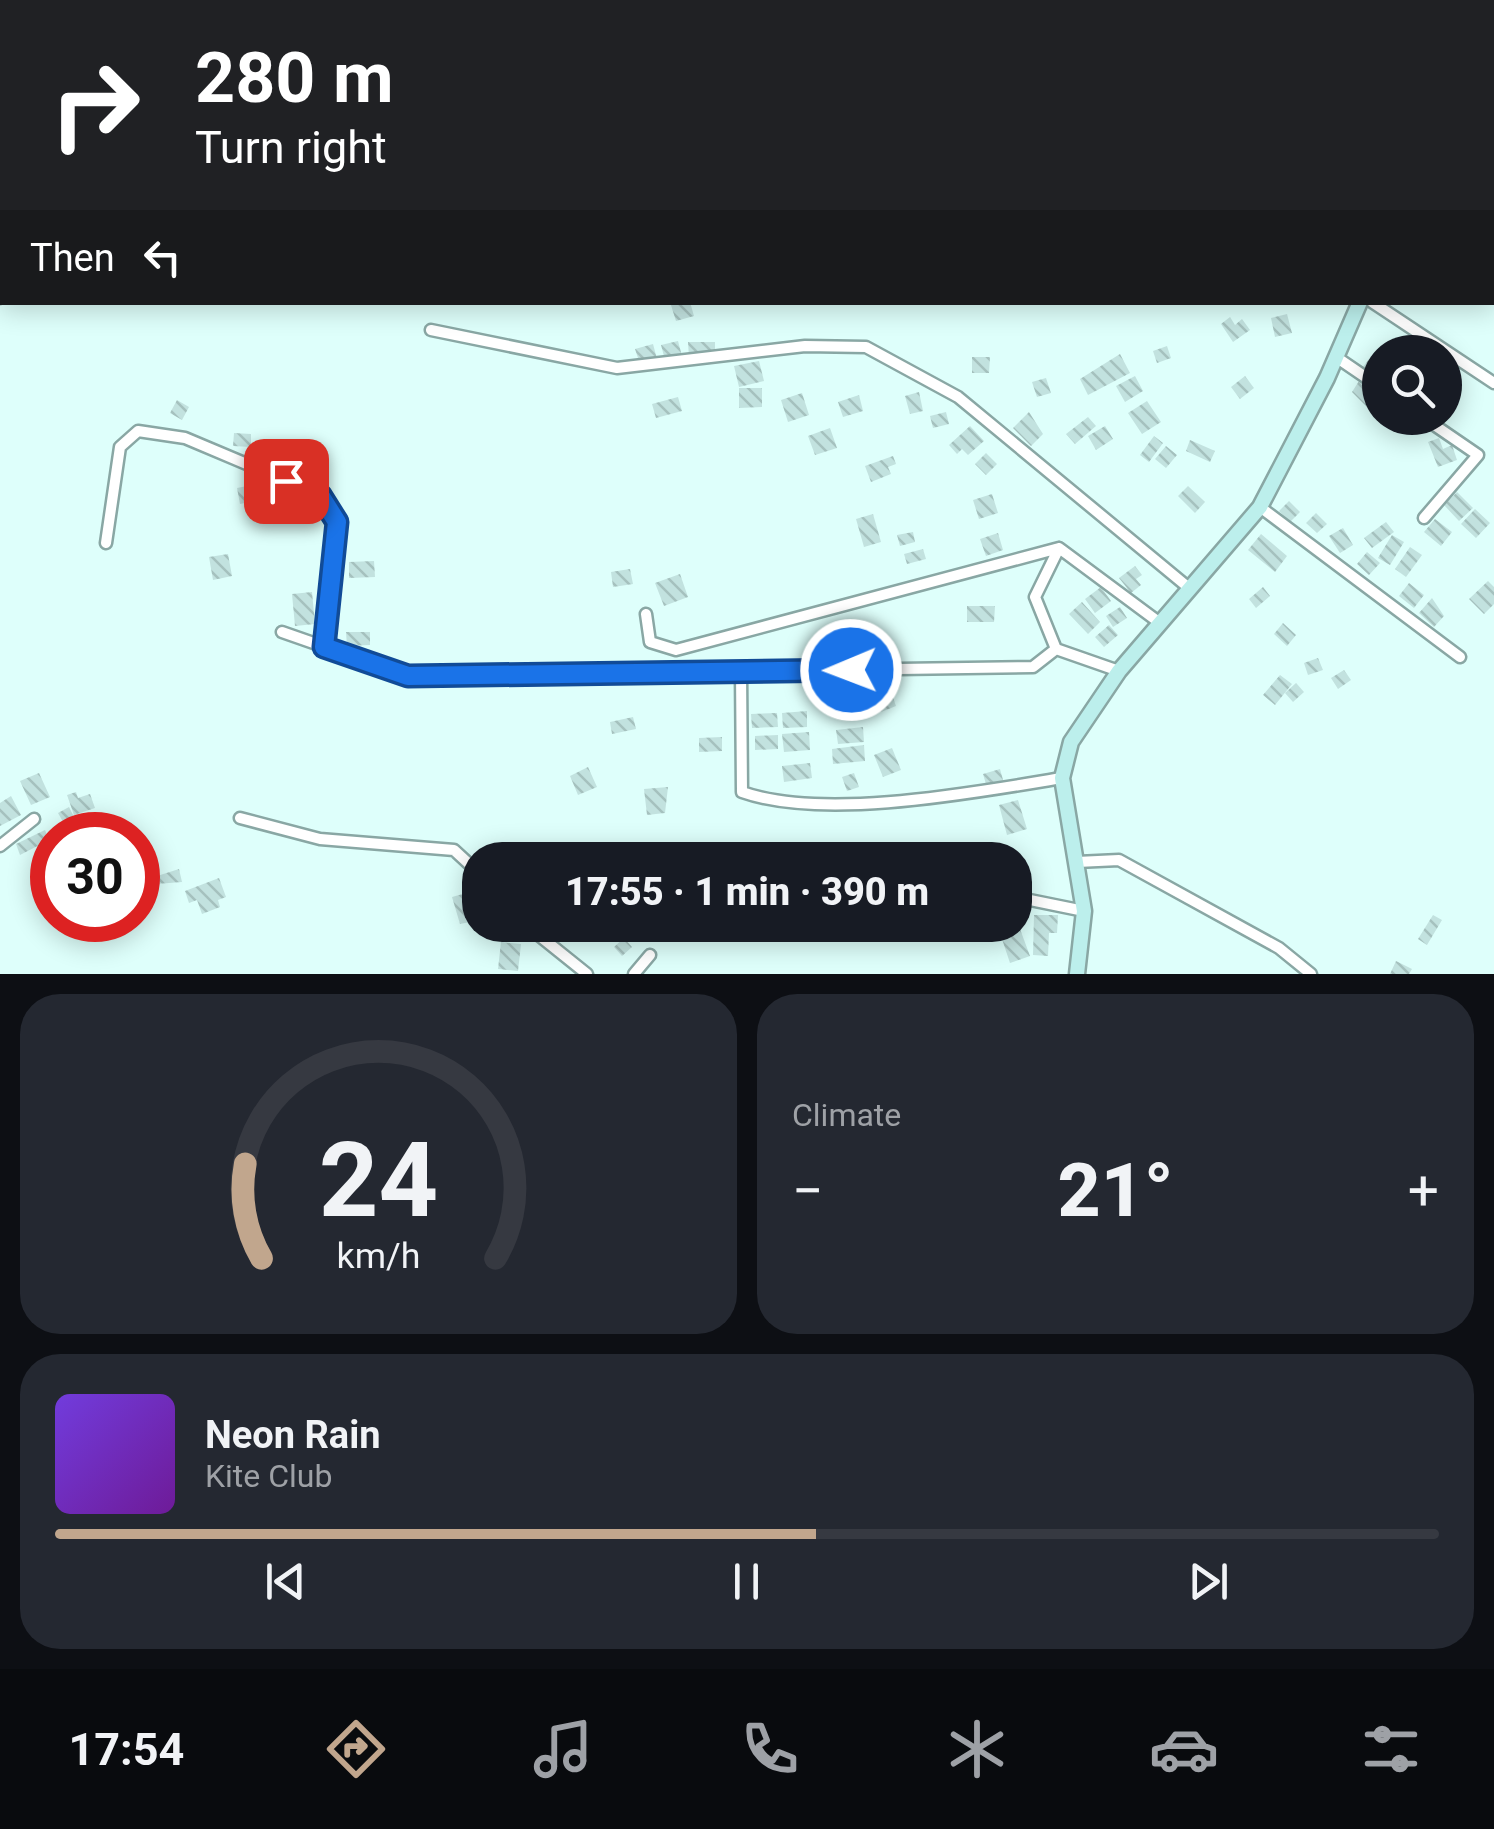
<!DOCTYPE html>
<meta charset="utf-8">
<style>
body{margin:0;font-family:Roboto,sans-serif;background:#242831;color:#f1f3f6;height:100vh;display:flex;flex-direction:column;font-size:38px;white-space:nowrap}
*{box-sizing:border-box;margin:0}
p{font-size:32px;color:#9ea1a6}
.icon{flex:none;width:55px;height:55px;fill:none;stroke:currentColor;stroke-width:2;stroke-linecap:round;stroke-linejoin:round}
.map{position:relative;height:974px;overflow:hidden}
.drawer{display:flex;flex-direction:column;gap:20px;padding:20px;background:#0d0f14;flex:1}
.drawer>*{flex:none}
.top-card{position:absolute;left:0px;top:0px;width:1495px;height:305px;box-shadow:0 5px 25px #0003;background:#202124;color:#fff;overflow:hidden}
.tools{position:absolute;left:1362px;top:335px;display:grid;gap:20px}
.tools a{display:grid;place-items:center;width:100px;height:100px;border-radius:50%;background:#171b24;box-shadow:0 5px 25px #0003;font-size:50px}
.speed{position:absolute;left:30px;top:812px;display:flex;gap:20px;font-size:50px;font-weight:700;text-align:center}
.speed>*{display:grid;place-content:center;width:130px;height:130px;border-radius:50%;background:#171b24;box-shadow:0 5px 25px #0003;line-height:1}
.speed .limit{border:15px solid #d22;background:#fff;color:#111}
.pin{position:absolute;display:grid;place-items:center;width:85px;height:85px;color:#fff;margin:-42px;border-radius:20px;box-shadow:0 5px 15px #0006}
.me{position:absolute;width:110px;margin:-55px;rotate:269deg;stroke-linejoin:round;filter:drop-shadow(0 0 8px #0008)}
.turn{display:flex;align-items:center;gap:35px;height:210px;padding:0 30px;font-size:45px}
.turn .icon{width:130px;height:130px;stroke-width:2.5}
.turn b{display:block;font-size:70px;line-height:85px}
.then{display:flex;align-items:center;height:95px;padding:0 30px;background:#0003;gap:20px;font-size:38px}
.big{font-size:75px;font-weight:800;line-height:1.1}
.drawer .tile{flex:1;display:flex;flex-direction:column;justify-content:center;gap:15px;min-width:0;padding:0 35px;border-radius:40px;background:#242831}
.drawer .dial{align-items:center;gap:0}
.dial svg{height:260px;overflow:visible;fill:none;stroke:#363941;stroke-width:7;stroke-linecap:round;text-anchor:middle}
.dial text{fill:#f1f3f6;stroke:none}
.song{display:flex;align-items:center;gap:30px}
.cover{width:120px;height:120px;border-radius:15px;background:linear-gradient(135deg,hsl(260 70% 55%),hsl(280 70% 35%))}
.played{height:10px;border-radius:5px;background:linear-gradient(90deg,#c1a68d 55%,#363941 55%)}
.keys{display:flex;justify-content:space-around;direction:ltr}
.heat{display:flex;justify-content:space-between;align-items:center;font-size:55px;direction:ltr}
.drawer .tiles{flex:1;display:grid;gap:20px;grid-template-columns:1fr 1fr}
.tile:last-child{grid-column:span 2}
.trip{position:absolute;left:462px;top:842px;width:570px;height:100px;border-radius:40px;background:#171b24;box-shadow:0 5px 25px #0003;font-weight:800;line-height:100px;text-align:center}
.dock{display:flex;height:160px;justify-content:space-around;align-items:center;background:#090b0e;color:#9ea1a6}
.dock .icon{width:70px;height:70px}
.dock .active{color:#c1a68d}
.dock b{font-size:45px;color:#f1f3f6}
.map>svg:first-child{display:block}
.building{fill:url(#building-back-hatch)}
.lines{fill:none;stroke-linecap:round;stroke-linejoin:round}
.minor-casing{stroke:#89a7a4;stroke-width:15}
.secondary-casing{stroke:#89a7a4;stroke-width:19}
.minor{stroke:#fff;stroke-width:10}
.secondary{stroke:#bcefec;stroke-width:14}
.route-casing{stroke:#114b97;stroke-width:25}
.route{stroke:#1a73e8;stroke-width:18}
</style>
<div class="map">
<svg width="1494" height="974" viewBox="0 0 1494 974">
<defs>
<pattern id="building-back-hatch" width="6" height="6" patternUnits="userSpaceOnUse" patternTransform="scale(2.5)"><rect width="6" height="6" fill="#c2e2df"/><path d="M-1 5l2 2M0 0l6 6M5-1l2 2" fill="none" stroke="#a5c1be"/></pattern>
</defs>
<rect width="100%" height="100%" fill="#defffb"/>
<path class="building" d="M 670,302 L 690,302 L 694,316 L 676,321 Z
M 1287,314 L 1292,333 L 1275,337 L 1271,318 Z
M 1230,317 L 1235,325 L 1242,319 L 1250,330 L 1233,342 L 1221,324 Z
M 678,341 L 682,356 L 665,360 L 661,345 Z
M 688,342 L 715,342 L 715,357 L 689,358 Z
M 653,344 L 657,359 L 640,364 L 635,349 Z
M 1167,346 L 1171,358 L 1157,363 L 1153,351 Z
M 1120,354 L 1130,373 L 1088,395 L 1080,379 Z
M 972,357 L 990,357 L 989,373 L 972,373 Z
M 1369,359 L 1380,367 L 1380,384 L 1363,367 Z
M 759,361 L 764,381 L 739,387 L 734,366 Z
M 1135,376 L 1143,391 L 1125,402 L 1116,386 Z
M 1245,376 L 1254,388 L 1240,399 L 1231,387 Z
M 1046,378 L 1051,393 L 1037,397 L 1032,382 Z
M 1452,378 L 1462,385 L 1451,402 L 1445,398 L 1445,387 Z
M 1359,381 L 1379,394 L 1369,409 L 1352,392 Z
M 739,388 L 762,388 L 762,407 L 739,408 Z
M 919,392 L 923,411 L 910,414 L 905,396 Z
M 802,393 L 809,415 L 788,422 L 781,400 Z
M 859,395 L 863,411 L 843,417 L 838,402 Z
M 678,397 L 682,411 L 656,418 L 652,404 Z
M 177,400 L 189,407 L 182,420 L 170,413 Z
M 1147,401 L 1161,422 L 1142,434 L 1128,413 Z
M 946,412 L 949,424 L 933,428 L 930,416 Z
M 1029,412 L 1043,434 L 1031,446 L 1013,428 Z
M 1088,417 L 1096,426 L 1075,444 L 1066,434 Z
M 970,426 L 984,441 L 968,455 L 962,449 L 957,454 L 949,445 Z
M 1105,426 L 1113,439 L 1096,450 L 1088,436 Z
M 830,428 L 837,448 L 815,455 L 808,436 Z
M 234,433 L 251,434 L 251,447 L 233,446 Z
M 1154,436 L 1163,443 L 1149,462 L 1140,455 Z
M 1439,438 L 1443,449 L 1452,445 L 1457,460 L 1438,467 L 1428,442 Z
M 1190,440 L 1215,451 L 1210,462 L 1186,451 Z
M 1166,446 L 1177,455 L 1166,468 L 1155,459 Z
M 986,453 L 997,464 L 986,475 L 975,464 Z
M 893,456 L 896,464 L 888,467 L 891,474 L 871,482 L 865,466 Z
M 257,484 L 260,500 L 240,504 L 237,488 Z
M 1188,486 L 1205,502 L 1195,513 L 1178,496 Z
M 1457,492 L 1473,508 L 1459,521 L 1444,505 Z
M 992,494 L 998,513 L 979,519 L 973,500 Z
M 1289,501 L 1300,512 L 1290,522 L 1279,511 Z
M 1475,509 L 1490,523 L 1476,538 L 1461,524 Z
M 1316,513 L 1327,524 L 1317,533 L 1306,523 Z
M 873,514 L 881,542 L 864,547 L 856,519 Z
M 1435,519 L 1452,532 L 1441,546 L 1424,532 Z
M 1386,522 L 1394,532 L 1372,548 L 1364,538 Z
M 1343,528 L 1353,545 L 1340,553 L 1329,536 Z
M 913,532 L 915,542 L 900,546 L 897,535 Z
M 998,533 L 1003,550 L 986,556 L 980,539 Z
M 1261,534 L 1287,556 L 1275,572 L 1248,550 Z
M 1392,535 L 1404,542 L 1390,565 L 1378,558 Z
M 1410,547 L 1422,555 L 1406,577 L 1395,569 Z
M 923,549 L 926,559 L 907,564 L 904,554 Z
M 1367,552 L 1380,563 L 1369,575 L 1357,564 Z
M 228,554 L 232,576 L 213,580 L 209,557 Z
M 374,561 L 375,577 L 349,578 L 349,562 Z
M 1135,566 L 1142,575 L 1136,579 L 1141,585 L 1131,593 L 1119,578 Z
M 630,569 L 633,584 L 613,587 L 611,572 Z
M 680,574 L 688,597 L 664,606 L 655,583 Z
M 1488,581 L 1494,587 L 1494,604 L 1484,614 L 1469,599 Z
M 1409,583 L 1424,595 L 1414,608 L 1399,596 Z
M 1101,587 L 1111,601 L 1095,613 L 1085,599 Z
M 1263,587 L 1270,596 L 1256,608 L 1249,599 Z
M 312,592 L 315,624 L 295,626 L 292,594 Z
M 1432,598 L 1444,616 L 1434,627 L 1419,613 Z
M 1082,602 L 1100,622 L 1088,634 L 1069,614 Z
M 967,606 L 995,606 L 994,622 L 967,622 Z
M 1120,607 L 1127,618 L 1113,627 L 1106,616 Z
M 1283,623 L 1296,635 L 1287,646 L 1274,634 Z
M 1109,625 L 1118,635 L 1104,647 L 1095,637 Z
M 346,632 L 370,632 L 370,645 L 347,646 Z
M 1318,658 L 1323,670 L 1308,675 L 1304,663 Z
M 1344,670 L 1351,680 L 1338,689 L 1331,678 Z
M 1280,675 L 1292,684 L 1275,705 L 1263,695 Z
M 1296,683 L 1304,692 L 1293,702 L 1285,693 Z
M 891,692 L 896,706 L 881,712 L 876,698 Z
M 807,711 L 807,727 L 783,728 L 782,713 Z
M 777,713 L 778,727 L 752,728 L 751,714 Z
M 633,717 L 636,729 L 612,734 L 610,722 Z
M 863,727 L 864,742 L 838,744 L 836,730 Z
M 809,732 L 810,750 L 784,752 L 782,734 Z
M 778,735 L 778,749 L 755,750 L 755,736 Z
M 722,737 L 722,751 L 699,752 L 699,738 Z
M 864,745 L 865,761 L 833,764 L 832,749 Z
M 892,748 L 901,770 L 883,777 L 874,755 Z
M 810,763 L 812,778 L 784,782 L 782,766 Z
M 588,767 L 597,787 L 578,795 L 570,776 Z
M 1000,769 L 1005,787 L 988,791 L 983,774 Z
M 39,773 L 50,797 L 31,805 L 20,781 Z
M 854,773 L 859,787 L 847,791 L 842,777 Z
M 668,787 L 665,813 L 647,815 L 644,789 Z
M 76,792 L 78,798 L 90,794 L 95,808 L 74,815 L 67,795 Z
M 11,796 L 21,815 L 0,826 L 0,803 Z
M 1018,800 L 1027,829 L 1007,835 L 999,805 Z
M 69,807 L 76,821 L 66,827 L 58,813 Z
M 45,830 L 49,840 L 20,855 L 16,844 Z
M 179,869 L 182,882 L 156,884 L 154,877 Z
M 219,878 L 226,897 L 218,900 L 220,907 L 202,914 L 197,900 L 189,903 L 185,891 Z
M 477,890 L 480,912 L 468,915 L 470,922 L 460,924 L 452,897 Z
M 1034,915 L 1058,915 L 1057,933 L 1049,933 L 1048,956 L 1033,955 Z
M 1433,915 L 1442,920 L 1427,945 L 1418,939 Z
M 1020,929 L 1030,956 L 1010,963 L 1001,936 Z
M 624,938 L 632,947 L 622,956 L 614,947 Z
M 501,942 L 521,944 L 518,971 L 498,969 Z
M 1396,961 L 1412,969 L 1409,974 L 1390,974 Z"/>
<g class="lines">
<g class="minor-casing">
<path id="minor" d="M 1065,0 L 1069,2
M 1234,0 L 1234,2
M 1469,0 L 1471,2
M 84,2 L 91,0
M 101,2 L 104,0
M 0,16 L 2,16
M 1492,39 L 1494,42
M 0,298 L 2,295
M 1372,302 L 1494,383
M 431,330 L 617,368 L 805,346 L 866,347 L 958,397 L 1189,588
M 1336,357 L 1380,387
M 1260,507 L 1460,657
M 1424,518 L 1478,455 L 1424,418
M 106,543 L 120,447 L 138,431 L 185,438 L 320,495 L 337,522 L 324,647
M 646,614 L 650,642 L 676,650 L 1059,548 L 1160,623
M 282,632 L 408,676 L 1033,667 L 1056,649 L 1119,671
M 1056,649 L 1035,597 L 1059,548
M 741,672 L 742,792 C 824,821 977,792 1062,778
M 240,818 L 320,839 L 454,850 L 480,874
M 0,846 L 34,819
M 1077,862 L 1119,860 L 1279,948 L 1311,974
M 1015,897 L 1084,911
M 526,925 L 587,974
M 634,974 L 650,955"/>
</g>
<g class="secondary-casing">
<path id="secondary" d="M 1492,115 L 1494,113
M 1077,974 L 1084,911 L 1062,778 L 1071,742 L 1119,671 L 1260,507 L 1327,378 L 1360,302"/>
</g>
<use href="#minor" class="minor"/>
<use href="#secondary" class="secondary"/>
</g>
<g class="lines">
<g class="route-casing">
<path id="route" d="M 286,481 L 320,495 L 337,522 L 324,647 L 408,676 L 851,670"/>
</g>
<use href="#route" class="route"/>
</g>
</svg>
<div class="tools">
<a><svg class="icon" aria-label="search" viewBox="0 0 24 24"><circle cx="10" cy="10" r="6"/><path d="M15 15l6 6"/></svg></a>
</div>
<div class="speed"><div class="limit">30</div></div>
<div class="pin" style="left:286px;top:481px;background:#d93025"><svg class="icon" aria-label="arrive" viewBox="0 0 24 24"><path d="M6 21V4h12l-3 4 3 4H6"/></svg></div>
<svg class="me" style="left:851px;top:670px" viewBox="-20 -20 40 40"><circle r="17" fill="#1a73e8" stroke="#fff" stroke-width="3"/><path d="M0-11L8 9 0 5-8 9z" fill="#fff"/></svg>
<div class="trip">17:55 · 1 min · 390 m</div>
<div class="top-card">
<div class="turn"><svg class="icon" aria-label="right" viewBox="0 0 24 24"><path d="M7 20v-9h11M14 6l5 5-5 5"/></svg><div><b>280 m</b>Turn right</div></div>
<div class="then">Then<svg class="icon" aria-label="left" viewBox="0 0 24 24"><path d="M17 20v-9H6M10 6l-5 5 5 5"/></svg></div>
</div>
</div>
<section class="drawer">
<div class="tiles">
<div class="tile dial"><svg viewBox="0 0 100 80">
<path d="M14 69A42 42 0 1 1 86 69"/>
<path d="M14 69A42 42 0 0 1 9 40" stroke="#c1a68d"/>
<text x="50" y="56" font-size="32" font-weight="700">24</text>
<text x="50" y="72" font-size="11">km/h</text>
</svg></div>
<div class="tile"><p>Climate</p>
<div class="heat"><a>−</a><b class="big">21°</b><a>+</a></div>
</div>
<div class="tile">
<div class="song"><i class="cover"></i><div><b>Neon Rain</b><p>Kite Club</p></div></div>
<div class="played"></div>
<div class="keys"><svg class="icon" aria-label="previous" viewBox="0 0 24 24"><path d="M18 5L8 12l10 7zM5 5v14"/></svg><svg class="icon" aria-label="pause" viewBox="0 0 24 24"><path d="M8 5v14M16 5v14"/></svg><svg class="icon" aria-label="next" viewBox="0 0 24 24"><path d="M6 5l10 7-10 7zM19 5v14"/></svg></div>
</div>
</div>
</section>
<nav class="dock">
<b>17:54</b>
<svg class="icon active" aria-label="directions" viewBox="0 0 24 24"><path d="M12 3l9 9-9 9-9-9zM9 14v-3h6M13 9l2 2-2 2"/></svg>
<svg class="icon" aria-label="music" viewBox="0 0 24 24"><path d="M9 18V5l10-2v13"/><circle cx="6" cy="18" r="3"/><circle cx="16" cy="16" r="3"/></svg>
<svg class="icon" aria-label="phone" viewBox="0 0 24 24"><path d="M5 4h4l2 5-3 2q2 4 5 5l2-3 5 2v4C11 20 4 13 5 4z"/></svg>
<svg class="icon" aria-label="climate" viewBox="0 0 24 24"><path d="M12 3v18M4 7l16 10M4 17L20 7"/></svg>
<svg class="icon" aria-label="car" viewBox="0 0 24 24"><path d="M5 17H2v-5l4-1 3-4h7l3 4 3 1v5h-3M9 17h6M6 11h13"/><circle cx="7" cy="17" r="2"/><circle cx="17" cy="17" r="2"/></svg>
<svg class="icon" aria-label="filters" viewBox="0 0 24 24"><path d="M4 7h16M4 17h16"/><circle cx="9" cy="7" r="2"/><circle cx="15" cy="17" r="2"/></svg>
</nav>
